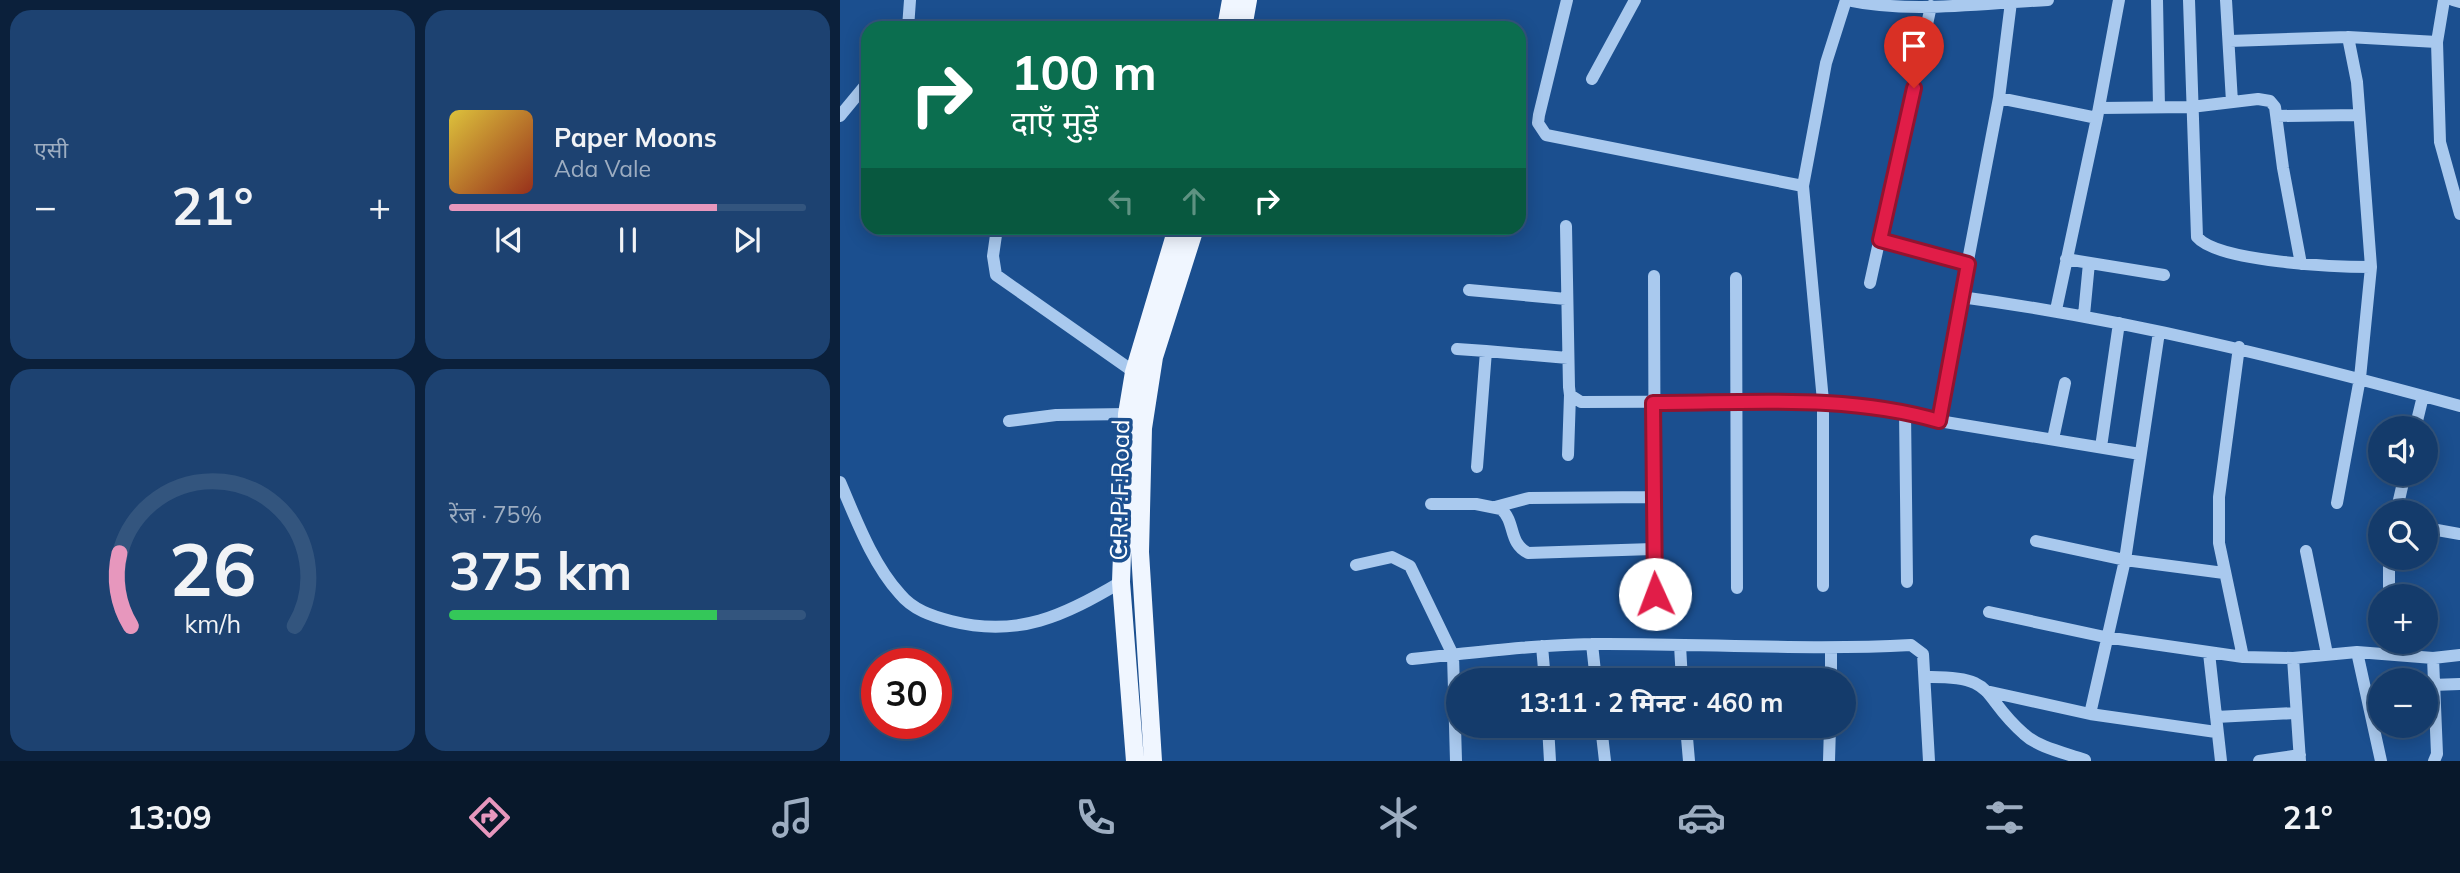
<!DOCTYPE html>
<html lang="hi">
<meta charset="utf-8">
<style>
body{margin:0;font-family:Mulish,"Noto Sans Devanagari",sans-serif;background:#1d4271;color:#f1f3f6;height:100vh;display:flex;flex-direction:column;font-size:26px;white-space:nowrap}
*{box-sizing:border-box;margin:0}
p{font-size:23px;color:#9dadc1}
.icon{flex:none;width:38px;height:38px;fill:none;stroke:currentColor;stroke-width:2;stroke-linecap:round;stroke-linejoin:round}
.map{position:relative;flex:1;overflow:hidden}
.side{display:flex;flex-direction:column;gap:10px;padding:10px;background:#0b203b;width:840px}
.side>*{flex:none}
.hud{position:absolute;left:21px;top:21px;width:665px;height:214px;border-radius:21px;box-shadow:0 4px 18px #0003,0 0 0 2px #33557e;background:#0b6e4f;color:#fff;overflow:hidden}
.buttons{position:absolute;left:1528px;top:416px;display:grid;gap:14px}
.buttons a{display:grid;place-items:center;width:70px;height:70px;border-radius:50%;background:#143b6b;box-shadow:0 4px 18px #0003,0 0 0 2px #33557e;font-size:35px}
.speed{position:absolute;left:21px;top:648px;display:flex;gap:14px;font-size:35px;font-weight:700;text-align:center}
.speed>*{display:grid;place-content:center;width:91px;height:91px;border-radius:50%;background:#143b6b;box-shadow:0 4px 18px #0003,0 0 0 2px #33557e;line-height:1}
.speed .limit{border:10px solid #d22;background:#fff;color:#111}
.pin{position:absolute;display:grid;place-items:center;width:60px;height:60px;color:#fff;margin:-72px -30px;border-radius:50% 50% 50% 0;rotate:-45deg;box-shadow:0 0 7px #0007}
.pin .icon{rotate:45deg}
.me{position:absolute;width:77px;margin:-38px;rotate:358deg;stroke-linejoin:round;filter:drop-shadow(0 0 5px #0008)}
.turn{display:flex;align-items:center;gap:24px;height:147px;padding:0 35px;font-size:32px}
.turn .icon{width:91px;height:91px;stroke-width:2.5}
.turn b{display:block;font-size:49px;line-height:60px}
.lanes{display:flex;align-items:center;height:66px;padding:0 35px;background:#0003;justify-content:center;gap:35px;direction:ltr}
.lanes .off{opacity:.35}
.big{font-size:52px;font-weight:700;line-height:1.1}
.side .card{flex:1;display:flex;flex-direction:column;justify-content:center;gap:10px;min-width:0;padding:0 24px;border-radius:21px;background:#1d4271}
.side .dial{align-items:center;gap:0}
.dial svg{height:182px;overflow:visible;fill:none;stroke:#33557e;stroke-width:7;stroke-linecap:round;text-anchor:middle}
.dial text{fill:#f1f3f6;stroke:none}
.song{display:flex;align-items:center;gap:21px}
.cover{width:84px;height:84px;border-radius:10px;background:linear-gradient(135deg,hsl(50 70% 55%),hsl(10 70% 35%))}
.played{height:7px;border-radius:4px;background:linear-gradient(90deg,#e797bd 75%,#33557e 75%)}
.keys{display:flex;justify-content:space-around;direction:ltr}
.heat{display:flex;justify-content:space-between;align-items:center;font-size:38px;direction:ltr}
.charge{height:10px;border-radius:5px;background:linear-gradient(90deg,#34c759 75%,#33557e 0)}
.side .tiles{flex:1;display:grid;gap:10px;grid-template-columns:repeat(2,1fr)}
.trip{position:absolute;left:606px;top:668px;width:410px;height:70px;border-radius:35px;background:#143b6b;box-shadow:0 4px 18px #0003,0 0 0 2px #33557e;font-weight:700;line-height:70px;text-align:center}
.menu{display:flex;height:112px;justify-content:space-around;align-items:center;background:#08182b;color:#9dadc1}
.menu .icon{width:49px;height:49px}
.menu .selected{color:#e797bd}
.menu b{font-size:32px;color:#f1f3f6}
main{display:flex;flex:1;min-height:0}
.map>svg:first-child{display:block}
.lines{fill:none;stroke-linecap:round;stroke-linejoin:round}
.minor{stroke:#a9c9ee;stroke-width:12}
.major{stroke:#f0f6ff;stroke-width:18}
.route-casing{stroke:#92132f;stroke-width:18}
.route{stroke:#e11d48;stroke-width:12}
.labels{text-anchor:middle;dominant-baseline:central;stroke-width:7;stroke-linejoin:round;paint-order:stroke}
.street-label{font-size:24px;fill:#fff;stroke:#1b4f8f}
</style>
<main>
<section class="side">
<div class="tiles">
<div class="card"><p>एसी</p>
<div class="heat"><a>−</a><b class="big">21°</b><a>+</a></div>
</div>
<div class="card">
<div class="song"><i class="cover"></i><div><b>Paper Moons</b><p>Ada Vale</p></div></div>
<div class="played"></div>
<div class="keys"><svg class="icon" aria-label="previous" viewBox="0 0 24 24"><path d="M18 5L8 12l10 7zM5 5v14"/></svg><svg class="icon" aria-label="pause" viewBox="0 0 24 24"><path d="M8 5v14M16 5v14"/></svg><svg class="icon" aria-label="next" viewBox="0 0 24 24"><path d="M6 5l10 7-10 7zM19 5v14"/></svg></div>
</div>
<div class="card dial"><svg viewBox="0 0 100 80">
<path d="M14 69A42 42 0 1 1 86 69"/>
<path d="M14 69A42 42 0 0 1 9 37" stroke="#e797bd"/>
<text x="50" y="56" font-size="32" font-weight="700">26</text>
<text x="50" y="72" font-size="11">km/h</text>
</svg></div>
<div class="card"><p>रेंज · 75%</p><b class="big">375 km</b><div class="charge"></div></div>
</div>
</section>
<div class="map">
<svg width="1620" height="761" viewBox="0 0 1620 761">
<rect width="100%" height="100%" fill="#1b4f8f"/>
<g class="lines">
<path class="minor" d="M 727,0 L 699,115 L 698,123 L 706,135 L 963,186
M 1317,0 L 1319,107
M 1349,0 L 1357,237 C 1378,262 1497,267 1531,267
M 1386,0 L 1392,102
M 1604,0 L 1597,42 L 1600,142 L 1620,214
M 1613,0 L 1620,2
M 68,28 L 70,0
M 1390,41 L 1508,37 L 1597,42
M 752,79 L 795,0
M 1159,98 L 1257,118
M 1260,108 L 1351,107 L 1418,99 L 1430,101 L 1435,107 L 1443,168 L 1461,264
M 0,116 L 28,82
M 1437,116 L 1519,115
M 726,226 L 729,387 L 730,395 L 741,402 L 983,401 L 1065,411 L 1099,421 L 1121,297 C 1291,320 1455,361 1620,406
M 157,228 L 153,256 L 156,275 L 294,372
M 1040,240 L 1128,264
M 1226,259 L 1324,275
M 814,276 L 815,594
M 896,278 L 897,588
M 1030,283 L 1091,6
M 629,290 L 726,299
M 1121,297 L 1159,98 L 1171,2
M 1216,310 L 1257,118 L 1279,0
M 1244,315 L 1249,263
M 1399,347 L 1379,497 L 1379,543 L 1403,657
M 617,349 L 646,351
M 1065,411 L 1067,582
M 169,421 L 216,415 L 287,414
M 1099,421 L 1300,454
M 1575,429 L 1583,396
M 1213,439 L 1225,383
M 1261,447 L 1279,323
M 728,455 L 730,395
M 637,467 L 646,351 L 728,358
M 0,482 C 16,519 32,563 60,594 C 73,610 92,616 111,621 C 178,638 224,616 281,582
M 1497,503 L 1520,378 L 1531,267 L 1517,82 L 1508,37
M 591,504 L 636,504 L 661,509 C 676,522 668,543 688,553 L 813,549
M 655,507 L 689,498 L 814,497
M 1556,513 L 1565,474
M 1586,528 L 1620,534
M 1196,541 L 1285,560 L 1384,573
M 1466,551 L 1487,654
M 516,565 L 552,557 L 570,566 L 613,655 L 616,761
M 983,586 L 983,401 L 963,186 L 986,63 L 1006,0 C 1070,14 1142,3 1208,0
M 1549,597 L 1549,558
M 1149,612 L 1265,637 L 1403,657 L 1453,658 L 1517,652 L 1593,658 L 1620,655
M 752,644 L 756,681
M 840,645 L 842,681
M 702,646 L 705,681
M 1517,652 L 1541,761
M 1369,653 L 1381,761
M 1453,658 L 1460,761
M 1593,658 L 1597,754 L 1594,761
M 572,659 C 632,653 692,645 752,644 C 859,643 964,651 1071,645 L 1083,654 L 1089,761
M 1087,677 C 1159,676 1139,695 1184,734 C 1199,748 1226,753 1245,760
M 991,681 L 991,649
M 1592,685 L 1620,684
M 1146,691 L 1250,714 L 1376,732
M 1250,714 L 1285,560 L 1319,332
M 1376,717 L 1455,713
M 708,726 L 710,761
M 761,726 L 765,761
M 846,726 L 849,761
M 989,761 L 990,726
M 1419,761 L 1460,755"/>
<path class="major" d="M 386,28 L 391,0
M 403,28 L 408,0
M 295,761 L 281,582 L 287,414 L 294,372 L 337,228
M 313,761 L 300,552 L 303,428 L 314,357 L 355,228"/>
</g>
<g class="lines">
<g class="route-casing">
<path id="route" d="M 815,594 L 813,403 C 909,403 1007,394 1099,421 L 1128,264 L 1040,240 L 1074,88"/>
</g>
<use href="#route" class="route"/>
</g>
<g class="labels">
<g class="street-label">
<text transform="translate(279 490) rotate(-89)">C.R.P.F.Road</text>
</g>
</g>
</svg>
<div class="buttons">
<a><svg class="icon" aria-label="sound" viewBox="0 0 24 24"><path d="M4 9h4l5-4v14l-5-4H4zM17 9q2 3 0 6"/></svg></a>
<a><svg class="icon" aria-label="search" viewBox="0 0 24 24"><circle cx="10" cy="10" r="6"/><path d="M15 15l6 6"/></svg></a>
<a>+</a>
<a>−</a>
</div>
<div class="speed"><div class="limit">30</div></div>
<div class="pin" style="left:1074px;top:88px;background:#d93025"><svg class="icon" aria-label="arrive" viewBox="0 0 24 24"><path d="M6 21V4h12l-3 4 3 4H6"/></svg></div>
<svg class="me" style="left:815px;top:594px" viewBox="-20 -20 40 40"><circle r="19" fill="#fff"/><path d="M0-13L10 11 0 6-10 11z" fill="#e11d48"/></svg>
<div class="trip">13:11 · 2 मिनट · 460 m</div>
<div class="hud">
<div class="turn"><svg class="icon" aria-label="right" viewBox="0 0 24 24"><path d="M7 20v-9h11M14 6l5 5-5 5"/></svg><div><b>100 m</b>दाएँ मुड़ें</div></div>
<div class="lanes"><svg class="icon off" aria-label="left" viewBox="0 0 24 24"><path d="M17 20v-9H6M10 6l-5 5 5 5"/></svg><svg class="icon off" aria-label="ahead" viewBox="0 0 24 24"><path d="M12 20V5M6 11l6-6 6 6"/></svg><svg class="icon" aria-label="right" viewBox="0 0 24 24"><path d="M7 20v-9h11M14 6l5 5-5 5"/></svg></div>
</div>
</div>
</main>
<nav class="menu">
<b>13:09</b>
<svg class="icon selected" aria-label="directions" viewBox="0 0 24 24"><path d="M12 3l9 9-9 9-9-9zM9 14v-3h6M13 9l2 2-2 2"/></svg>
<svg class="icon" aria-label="music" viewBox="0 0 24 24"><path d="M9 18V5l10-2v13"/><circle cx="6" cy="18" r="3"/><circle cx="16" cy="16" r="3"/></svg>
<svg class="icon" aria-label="phone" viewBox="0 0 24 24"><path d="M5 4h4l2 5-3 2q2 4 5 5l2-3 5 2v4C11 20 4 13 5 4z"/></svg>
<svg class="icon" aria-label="climate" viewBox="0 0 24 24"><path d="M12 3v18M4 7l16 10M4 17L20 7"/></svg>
<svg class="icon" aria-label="car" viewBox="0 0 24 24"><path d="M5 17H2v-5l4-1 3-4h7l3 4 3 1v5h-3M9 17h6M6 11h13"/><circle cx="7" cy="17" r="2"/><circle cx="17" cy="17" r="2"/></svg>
<svg class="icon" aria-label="filters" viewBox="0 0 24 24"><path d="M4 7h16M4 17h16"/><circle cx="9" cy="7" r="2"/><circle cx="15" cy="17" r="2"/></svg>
<b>21°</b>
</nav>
